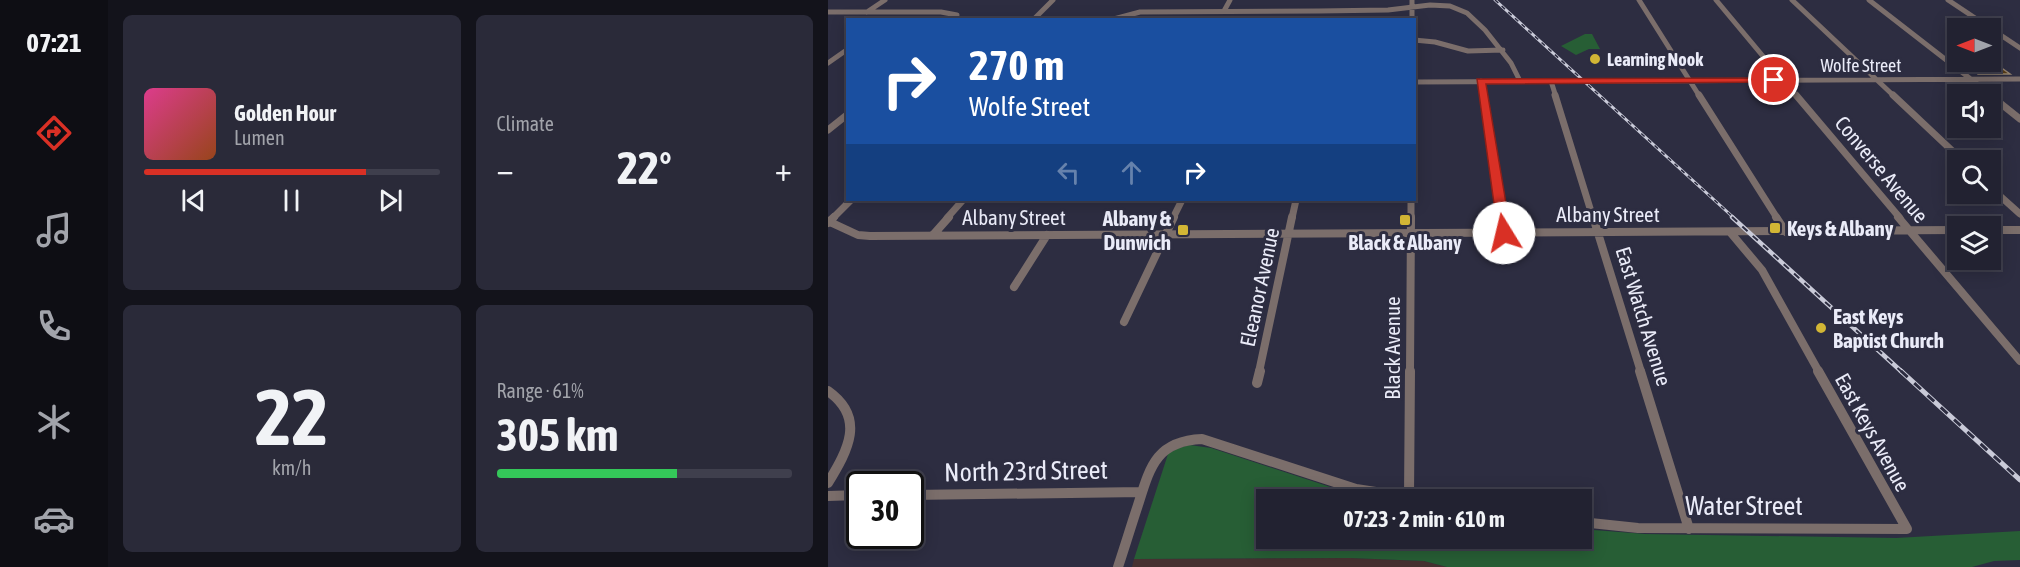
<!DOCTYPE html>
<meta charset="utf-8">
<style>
body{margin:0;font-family:"Asap Condensed",sans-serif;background:#2a2a39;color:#f1f3f6;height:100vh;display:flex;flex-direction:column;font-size:22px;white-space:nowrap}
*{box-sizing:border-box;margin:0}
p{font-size:20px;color:#a2a4ab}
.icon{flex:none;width:33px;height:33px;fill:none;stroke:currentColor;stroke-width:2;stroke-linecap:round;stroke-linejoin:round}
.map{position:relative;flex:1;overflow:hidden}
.side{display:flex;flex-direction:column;gap:15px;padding:15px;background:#13131b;width:720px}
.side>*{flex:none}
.hud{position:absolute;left:18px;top:18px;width:570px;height:183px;border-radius:0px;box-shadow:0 3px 15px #0003,0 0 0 2px #3f3f4d;background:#1a4fa0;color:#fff;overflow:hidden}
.needle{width:39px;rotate:270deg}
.tools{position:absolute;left:1119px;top:18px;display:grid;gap:12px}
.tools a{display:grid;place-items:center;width:54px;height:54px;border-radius:0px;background:#222231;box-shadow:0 3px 15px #0003,0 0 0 2px #3f3f4d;font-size:30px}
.speed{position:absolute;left:18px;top:471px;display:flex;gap:12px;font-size:30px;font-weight:700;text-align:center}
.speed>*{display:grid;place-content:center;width:78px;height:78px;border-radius:50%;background:#222231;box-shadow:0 3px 15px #0003,0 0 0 2px #3f3f4d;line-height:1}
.speed .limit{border:3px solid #111;border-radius:9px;background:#fff;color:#111}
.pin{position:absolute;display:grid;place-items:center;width:51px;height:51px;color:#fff;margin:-26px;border:3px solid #fff;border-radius:50%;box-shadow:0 2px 6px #0007}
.me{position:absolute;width:66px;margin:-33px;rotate:351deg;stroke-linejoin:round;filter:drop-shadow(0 0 4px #0008)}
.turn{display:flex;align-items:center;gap:21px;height:126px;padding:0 24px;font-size:27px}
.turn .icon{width:78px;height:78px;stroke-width:2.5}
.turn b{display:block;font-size:42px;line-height:51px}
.lanes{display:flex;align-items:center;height:57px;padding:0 24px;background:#0003;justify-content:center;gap:30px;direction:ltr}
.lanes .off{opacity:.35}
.big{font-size:45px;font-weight:700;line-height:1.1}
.side .tile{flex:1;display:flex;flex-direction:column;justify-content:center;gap:9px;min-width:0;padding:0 21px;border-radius:9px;background:#2a2a39}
.side .dial{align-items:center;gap:0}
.dial b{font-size:78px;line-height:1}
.song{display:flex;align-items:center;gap:18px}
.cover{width:72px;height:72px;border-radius:9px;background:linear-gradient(135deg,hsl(330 70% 55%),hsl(20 70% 35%))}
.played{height:6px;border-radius:3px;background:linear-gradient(90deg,#d93025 75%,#3f3f4d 75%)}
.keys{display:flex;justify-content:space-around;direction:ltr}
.heat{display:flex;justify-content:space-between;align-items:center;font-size:33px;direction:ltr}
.charge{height:9px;border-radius:4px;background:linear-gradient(90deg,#34c759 61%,#3f3f4d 0)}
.side .tiles{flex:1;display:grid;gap:15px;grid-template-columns:repeat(2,1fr)}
.trip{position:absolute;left:428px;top:489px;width:336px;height:60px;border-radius:0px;background:#222231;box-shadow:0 3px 15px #0003,0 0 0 2px #3f3f4d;font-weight:700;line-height:60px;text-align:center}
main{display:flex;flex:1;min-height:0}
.tabs{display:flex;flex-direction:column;width:108px;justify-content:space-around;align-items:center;background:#0e0e14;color:#a2a4ab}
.tabs .icon{width:42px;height:42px}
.tabs .current{color:#d93025}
.tabs b{font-size:27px;color:#f1f3f6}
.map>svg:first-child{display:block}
.education{fill:#463131}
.green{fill:#275e35}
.building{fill:#553b17;stroke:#93826e;stroke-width:1.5}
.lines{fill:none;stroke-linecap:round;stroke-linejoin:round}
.minor-far3{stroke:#7b6e6b;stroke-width:5}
.minor-far2{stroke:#7b6e6b;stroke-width:7}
.minor-far1{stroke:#7b6e6b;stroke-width:8}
.minor{stroke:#7b6e6b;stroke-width:10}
.rail-far2-casing{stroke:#c9cad8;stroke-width:3}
.rail-far1-casing{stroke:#c9cad8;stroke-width:4.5}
.rail-casing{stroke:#c9cad8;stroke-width:5}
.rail-far2{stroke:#2d2d41;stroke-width:1.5;stroke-dasharray:4.5;stroke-linecap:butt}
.rail-far1{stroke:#2d2d41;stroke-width:2;stroke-dasharray:7;stroke-linecap:butt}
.rail{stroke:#2d2d41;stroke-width:3;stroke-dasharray:9;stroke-linecap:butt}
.route{fill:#d93025;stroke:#8d1f18;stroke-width:1.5}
.poi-dot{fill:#d2b635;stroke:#2d2d41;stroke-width:2}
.labels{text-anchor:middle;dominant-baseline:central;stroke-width:6;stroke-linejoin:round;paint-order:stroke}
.far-poi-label{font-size:18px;font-weight:bold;fill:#eaebf8;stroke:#2d2d41;text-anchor:start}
.far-street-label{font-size:18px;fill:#eaebf8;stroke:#2d2d41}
.street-label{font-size:21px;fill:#eaebf8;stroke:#2d2d41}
.poi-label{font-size:21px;font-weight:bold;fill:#eaebf8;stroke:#2d2d41;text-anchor:start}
.near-street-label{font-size:26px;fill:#eaebf8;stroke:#2d2d41}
</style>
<main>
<nav class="tabs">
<b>07:21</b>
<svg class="icon current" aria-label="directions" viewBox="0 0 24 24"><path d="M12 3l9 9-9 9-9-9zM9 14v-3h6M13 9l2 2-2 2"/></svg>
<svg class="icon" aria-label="music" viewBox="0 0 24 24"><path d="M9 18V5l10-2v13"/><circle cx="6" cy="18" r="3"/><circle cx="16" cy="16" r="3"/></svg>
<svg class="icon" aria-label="phone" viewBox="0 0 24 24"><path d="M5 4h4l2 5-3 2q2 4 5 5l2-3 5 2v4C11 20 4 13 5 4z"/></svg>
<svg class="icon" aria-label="climate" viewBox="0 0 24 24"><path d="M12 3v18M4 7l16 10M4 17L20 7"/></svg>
<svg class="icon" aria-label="car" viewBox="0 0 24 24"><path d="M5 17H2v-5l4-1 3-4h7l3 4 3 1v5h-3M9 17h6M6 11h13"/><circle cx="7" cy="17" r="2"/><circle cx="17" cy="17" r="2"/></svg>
</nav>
<section class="side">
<div class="tiles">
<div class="tile">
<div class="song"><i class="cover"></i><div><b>Golden Hour</b><p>Lumen</p></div></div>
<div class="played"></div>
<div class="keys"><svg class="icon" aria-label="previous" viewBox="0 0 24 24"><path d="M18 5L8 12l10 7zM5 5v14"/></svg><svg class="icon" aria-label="pause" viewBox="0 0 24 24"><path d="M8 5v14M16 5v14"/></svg><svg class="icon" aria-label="next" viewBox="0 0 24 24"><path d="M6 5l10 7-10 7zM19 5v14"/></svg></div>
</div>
<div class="tile"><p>Climate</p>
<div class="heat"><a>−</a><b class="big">22°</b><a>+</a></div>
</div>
<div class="tile dial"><b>22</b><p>km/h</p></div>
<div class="tile"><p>Range · 61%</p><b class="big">305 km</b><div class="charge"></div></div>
</div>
</section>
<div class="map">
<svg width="1192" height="567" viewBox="0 0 1192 567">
<rect width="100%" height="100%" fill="#2d2d41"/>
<path class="education" d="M 522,558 L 596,561 L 619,567 L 304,567 L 306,559 Z"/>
<path class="green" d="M 757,34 L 764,34 L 772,49 L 761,49 L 748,55 L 733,46 Z
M 362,445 L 383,448 L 539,499 L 438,500 L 438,538 L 753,538 L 753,529 L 817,534 L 1068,538 L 1192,531 L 1192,560 L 1166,561 L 1144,567 L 619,567 L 596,561 L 522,558 L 306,559 L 340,454 L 350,448 Z"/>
<path class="building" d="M 1134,62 L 1165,62 L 1182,74 L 1150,74 Z"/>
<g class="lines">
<path class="minor-far3" d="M 584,0 L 584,20
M 811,0 L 872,97
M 888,0 L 969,97
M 964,0 L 1067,97
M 1041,0 L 1162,94
M 1120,0 L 1192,48
M 396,11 L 402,0
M 0,12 L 113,12 L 129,15
M 39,12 L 57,0
M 205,20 L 225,0
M 282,20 L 312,12 L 491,11 L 560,10 L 602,5 L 622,6 L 639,13 L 657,30 L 683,63 L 692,81
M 586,40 L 607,42 L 640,51 L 675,50
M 0,63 L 20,49
M 653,81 L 655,97
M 723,81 L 728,97
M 586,82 L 1192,79
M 1162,95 L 1164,97"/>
<path class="minor-far2" d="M 655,95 L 674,218
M 727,95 L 765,218
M 871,95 L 949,218
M 968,95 L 1072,218
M 1065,95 L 1134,160
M 1162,95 L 1192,119
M 0,130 L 20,114
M 1162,187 L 1192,214
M 5,218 L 23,200
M 119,218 L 135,200
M 345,218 L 354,200
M 464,218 L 468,200
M 583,218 L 583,200"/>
<path class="minor-far1" d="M 674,217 L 676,233
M 765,217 L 813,372
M 948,217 L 958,232
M 1070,217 L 1192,361
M 0,221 L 30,235 L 42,236 L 1130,230
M 0,223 L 6,217
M 1162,230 L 1192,230
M 902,232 L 934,270 L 991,372
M 105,235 L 121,217
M 186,287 L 219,235
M 296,322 L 346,217
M 431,372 L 464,217
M 582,372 L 583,217"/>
<path class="minor" d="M 812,371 L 861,529
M 429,383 L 432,371
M 0,391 C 38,418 20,450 0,483
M 82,495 L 314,492
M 0,496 L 32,495
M 581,496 L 582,371
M 753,522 L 810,528 L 1079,529 L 990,371
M 290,567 C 297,546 303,526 310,505 C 322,467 328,441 374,439 L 528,489 L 600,500"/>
<g class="rail-far2-casing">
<path id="rail-far2" d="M 667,0 L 906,218"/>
</g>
<g class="rail-far1-casing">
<path id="rail-far1" d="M 904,217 L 1074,372"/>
</g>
<g class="rail-casing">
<path id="rail" d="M 1073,371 L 1192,480"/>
</g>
<use href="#rail-far2" class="rail-far2"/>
<use href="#rail-far1" class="rail-far1"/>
<use href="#rail" class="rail"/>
</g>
<path class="route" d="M 946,78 L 951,80 L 949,82 L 658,84 L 683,233 L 676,237 L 670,233 L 649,79 Z"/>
<g class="poi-dot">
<circle cx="767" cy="59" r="6"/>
<rect x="571" y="214" width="12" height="12" rx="3"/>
<rect x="941" y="222" width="12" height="12" rx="3"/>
<rect x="349" y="224" width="12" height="12" rx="3"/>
<circle cx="993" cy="328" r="6"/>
</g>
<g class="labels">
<g class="far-poi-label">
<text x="779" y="59">Learning Nook</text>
</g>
<g class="far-street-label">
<text x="1033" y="65">Wolfe Street</text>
</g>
<g class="street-label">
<text transform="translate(1054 169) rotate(50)">Converse Avenue</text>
<text x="780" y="214">Albany Street</text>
<text x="186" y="217">Albany Street</text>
<text transform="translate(431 287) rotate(-78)">Eleanor Avenue</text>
<text transform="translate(816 316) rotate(73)">East Watch Avenue</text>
<text transform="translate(564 348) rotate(-90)">Black Avenue</text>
<text transform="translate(1045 432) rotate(61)">East Keys Avenue</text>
</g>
<g class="poi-label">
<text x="343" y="218" text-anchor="end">Albany &amp;<tspan x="343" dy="24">Dunwich</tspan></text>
<text x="959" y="228">Keys &amp; Albany</text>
<text x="577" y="242" text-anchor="middle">Black &amp; Albany</text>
<text x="1005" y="316">East Keys<tspan x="1005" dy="24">Baptist Church</tspan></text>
</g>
<g class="near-street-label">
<text transform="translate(198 471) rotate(-1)">North 23rd Street</text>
<text x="916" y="506">Water Street</text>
</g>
</g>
</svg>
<div class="tools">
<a><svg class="needle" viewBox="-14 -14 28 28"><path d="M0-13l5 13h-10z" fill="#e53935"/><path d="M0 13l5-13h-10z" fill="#a2a4ab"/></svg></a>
<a><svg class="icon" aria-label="sound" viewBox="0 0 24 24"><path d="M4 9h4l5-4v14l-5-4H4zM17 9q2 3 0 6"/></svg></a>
<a><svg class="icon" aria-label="search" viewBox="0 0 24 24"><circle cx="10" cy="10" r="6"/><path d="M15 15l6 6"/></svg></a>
<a><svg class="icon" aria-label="layers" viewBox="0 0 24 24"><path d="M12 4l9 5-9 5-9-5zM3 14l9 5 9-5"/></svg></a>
</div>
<div class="speed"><div class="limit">30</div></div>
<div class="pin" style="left:946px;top:80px;background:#d93025"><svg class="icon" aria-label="arrive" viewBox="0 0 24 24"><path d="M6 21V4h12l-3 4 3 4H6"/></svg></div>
<svg class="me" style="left:676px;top:233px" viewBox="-20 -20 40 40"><circle r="19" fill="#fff"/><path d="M0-13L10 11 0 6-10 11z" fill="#d93025"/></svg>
<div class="trip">07:23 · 2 min · 610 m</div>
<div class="hud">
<div class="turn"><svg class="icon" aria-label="right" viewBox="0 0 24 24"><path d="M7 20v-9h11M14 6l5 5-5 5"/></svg><div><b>270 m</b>Wolfe Street</div></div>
<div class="lanes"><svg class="icon off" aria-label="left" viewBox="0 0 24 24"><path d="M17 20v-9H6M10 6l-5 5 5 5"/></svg><svg class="icon off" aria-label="ahead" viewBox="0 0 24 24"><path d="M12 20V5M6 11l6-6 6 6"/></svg><svg class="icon" aria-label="right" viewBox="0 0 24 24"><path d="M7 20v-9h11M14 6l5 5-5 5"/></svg></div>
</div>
</div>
</main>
